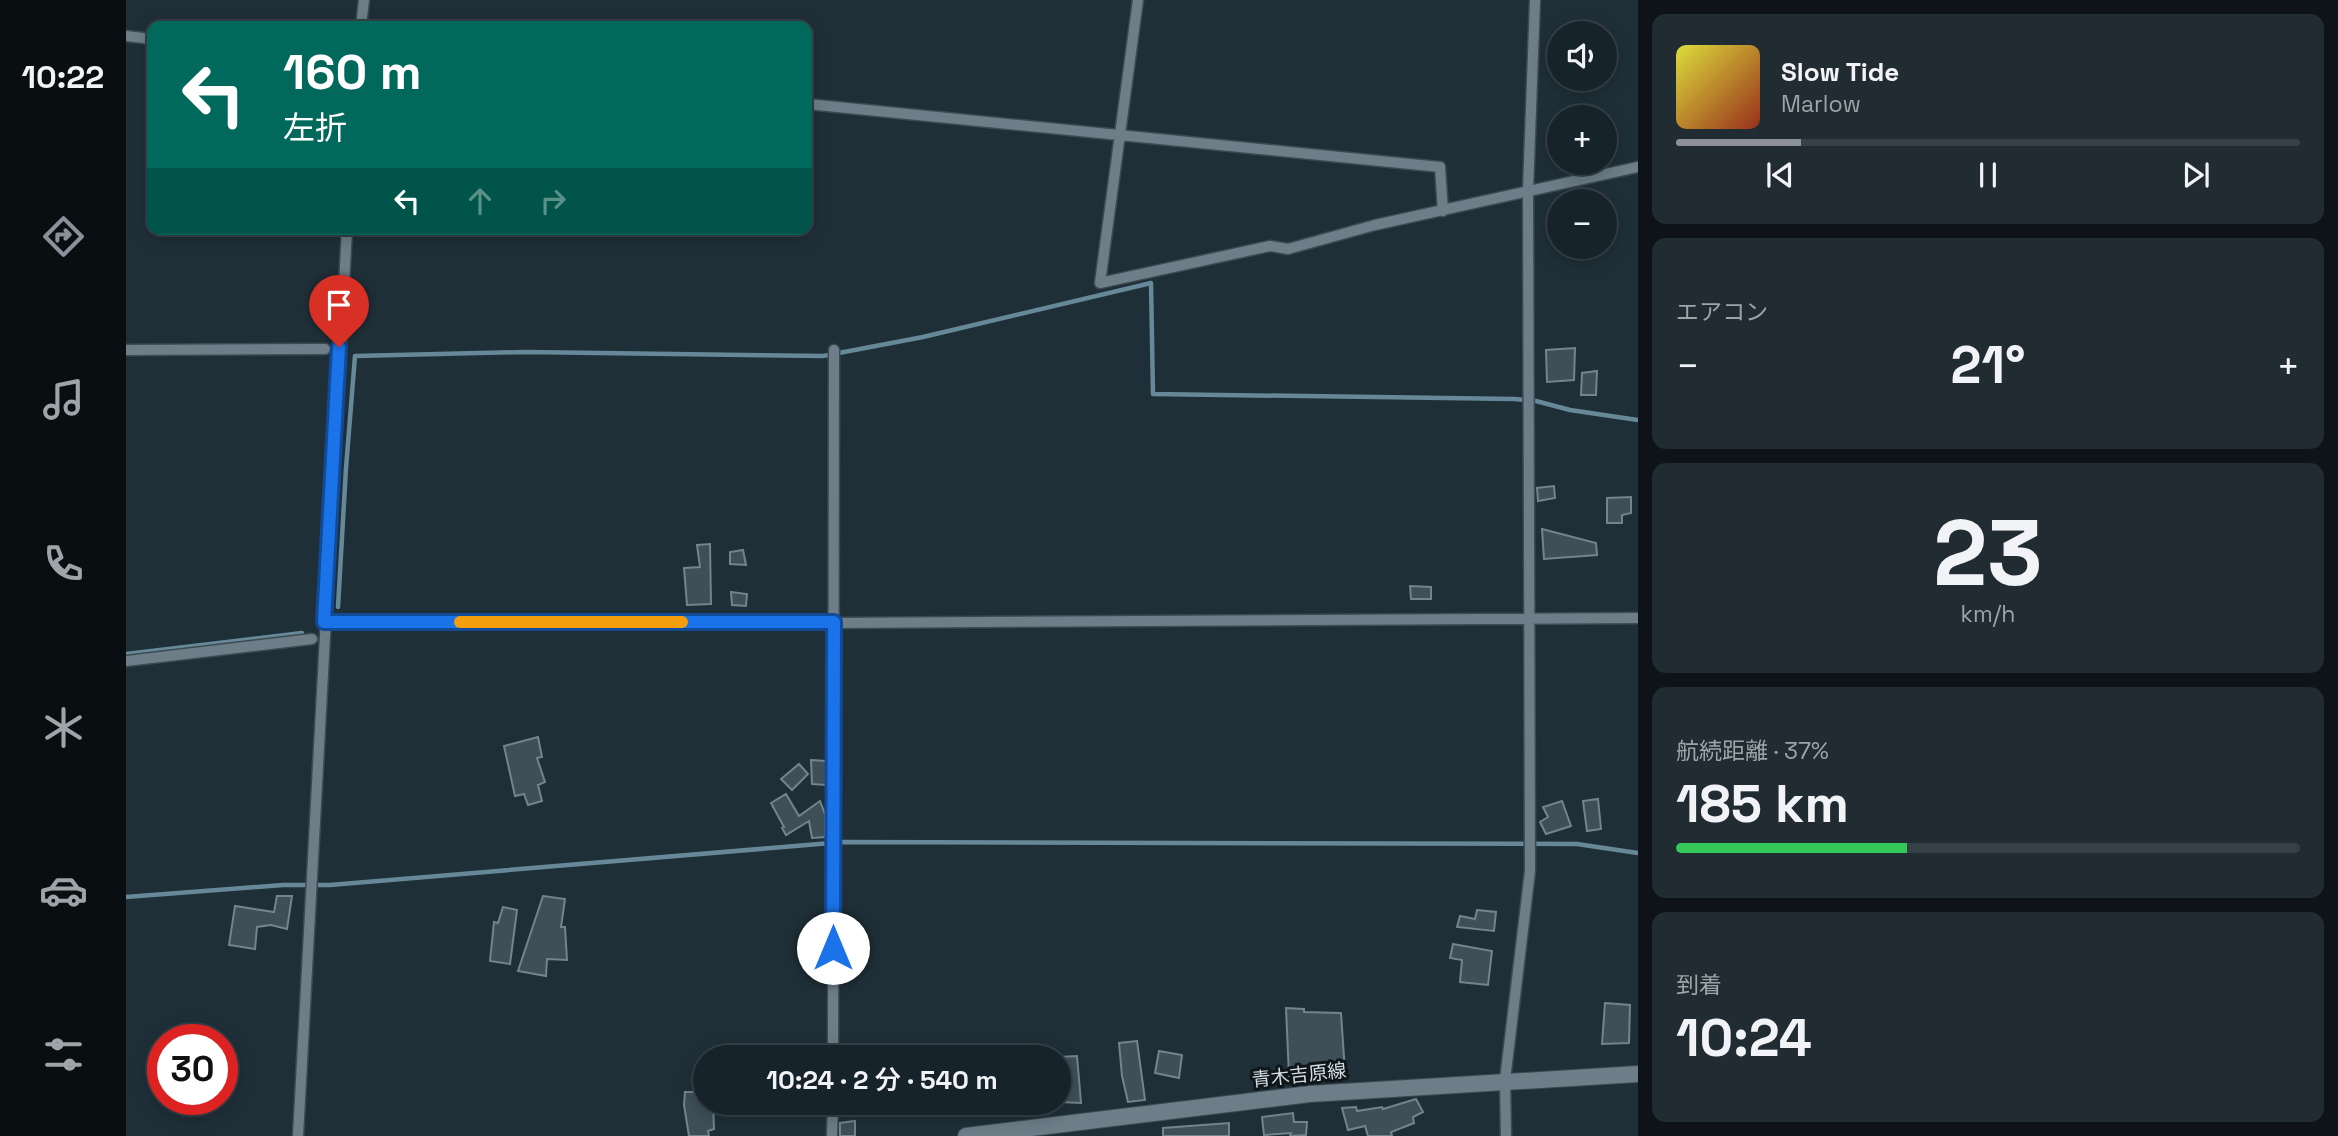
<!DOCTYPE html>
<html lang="ja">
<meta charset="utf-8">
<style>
body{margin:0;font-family:"Space Grotesk","Noto Sans JP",sans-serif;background:#202b32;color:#f1f3f6;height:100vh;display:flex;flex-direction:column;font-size:26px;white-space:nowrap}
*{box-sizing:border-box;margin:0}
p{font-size:23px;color:#9ea4a8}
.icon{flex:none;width:38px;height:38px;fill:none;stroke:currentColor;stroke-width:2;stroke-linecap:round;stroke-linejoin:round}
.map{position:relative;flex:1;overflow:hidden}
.details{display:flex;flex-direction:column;gap:14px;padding:14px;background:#0d1317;width:700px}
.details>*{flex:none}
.hud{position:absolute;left:21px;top:21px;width:665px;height:214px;border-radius:14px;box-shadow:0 4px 18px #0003,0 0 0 2px #364047;background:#00695c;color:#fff;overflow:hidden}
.tools{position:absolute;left:1421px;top:21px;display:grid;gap:14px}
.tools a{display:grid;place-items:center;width:70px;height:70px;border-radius:50%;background:#17232a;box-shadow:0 4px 18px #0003,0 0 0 2px #364047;font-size:35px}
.speed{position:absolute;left:21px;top:1024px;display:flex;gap:14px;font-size:35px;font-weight:700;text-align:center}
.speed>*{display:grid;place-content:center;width:91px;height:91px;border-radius:50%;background:#17232a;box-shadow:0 4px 18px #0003,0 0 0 2px #364047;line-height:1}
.speed .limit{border:10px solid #d22;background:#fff;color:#111}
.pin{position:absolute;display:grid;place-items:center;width:60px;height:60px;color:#fff;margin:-72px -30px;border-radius:50% 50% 50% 0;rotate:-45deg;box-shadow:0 0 7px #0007}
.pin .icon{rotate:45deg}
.me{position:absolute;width:77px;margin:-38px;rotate:0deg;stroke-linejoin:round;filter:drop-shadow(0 0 5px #0008)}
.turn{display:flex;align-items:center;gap:24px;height:147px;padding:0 21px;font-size:32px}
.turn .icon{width:91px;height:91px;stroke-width:2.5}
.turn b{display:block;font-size:49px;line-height:60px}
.lanes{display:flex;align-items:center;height:66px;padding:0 21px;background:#0003;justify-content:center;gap:35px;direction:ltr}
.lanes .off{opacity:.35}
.big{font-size:52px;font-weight:600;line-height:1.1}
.details .tile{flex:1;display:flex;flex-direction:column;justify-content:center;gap:10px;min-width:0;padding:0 24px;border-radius:14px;background:#202b32}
.details .dial{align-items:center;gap:0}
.dial b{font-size:91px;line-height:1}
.song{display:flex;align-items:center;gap:21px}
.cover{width:84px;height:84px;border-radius:10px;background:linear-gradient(135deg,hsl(60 70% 55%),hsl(10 70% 35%))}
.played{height:7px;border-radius:4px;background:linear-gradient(90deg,#8c9099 20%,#364047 20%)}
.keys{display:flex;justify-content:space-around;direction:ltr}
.heat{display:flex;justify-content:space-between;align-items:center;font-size:38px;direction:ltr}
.charge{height:10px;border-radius:5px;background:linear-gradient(90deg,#34c759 37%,#364047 0)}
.trip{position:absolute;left:567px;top:1045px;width:378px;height:70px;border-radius:35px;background:#17232a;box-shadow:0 4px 18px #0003,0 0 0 2px #364047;font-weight:600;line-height:70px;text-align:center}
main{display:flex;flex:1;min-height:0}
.tab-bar{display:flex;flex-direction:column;width:126px;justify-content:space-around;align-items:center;background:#090e11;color:#9ea4a8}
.tab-bar .icon{width:49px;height:49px}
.tab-bar .selected{color:#8c9099}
.tab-bar b{font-size:32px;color:#f1f3f6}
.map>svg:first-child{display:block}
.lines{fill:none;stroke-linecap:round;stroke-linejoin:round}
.stream{stroke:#668898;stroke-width:4.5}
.building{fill:#3e4f58;stroke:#72848e;stroke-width:2}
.street-casing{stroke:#3d4a52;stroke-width:13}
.secondary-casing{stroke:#3d4a52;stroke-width:18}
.street{stroke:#6d7e88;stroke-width:10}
.secondary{stroke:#6d7e88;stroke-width:16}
.route-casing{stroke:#114b97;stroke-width:18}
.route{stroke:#1a73e8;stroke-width:12}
.slow{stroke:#f59e0b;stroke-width:12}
.labels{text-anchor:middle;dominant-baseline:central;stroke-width:6;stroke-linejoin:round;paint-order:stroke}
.street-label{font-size:19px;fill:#d3dde2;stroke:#0f161a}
</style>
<main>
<nav class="tab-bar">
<b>10:22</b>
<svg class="icon selected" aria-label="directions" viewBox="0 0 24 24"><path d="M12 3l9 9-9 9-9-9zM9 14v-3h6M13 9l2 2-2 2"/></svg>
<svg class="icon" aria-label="music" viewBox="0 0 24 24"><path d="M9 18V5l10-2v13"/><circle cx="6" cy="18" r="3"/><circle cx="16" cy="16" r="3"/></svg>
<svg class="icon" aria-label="phone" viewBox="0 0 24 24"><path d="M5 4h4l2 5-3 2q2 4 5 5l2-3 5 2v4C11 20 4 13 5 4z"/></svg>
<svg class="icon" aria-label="climate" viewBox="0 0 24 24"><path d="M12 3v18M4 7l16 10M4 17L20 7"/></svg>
<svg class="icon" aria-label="car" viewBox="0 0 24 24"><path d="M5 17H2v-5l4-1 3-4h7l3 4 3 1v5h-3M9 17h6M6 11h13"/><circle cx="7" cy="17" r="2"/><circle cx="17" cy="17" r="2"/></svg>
<svg class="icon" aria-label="filters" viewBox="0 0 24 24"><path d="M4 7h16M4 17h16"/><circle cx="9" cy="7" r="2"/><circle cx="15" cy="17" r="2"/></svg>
</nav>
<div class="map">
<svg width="1512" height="1136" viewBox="0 0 1512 1136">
<rect width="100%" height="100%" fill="#1f2f38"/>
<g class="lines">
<path class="stream" d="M 212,607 L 220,468 L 229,356 L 400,352 L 697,356 L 797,337 L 1025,283 L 1027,394 L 1388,399 L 1410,401 L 1444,410 L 1512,420
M 0,654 L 176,633
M 0,897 L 157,885 L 204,885 L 717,842 L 1451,844 L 1512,853"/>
</g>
<path class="building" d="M 1449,348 L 1448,380 L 1421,382 L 1420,350 Z
M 1471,371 L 1470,395 L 1455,395 L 1456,373 Z
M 1428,486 L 1429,498 L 1412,501 L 1411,488 Z
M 1505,497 L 1505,513 L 1496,515 L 1496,523 L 1481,523 L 1481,498 Z
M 1416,529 L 1470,543 L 1471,555 L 1418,559 Z
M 584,544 L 585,604 L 561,605 L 558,568 L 574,567 L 571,545 Z
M 617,550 L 620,565 L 604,564 L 604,552 Z
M 1284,586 L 1305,587 L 1305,599 L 1285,599 Z
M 605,592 L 621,594 L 620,606 L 606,605 Z
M 412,737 L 416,757 L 411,758 L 419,782 L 412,785 L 416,801 L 402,805 L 398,794 L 389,796 L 378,746 Z
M 685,760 L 700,761 L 700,785 L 686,784 Z
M 673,764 L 682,774 L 666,790 L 655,779 Z
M 660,794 L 673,816 L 694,801 L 699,814 L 699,837 L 686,838 L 683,821 L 660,835 L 656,828 L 658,827 L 645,803 Z
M 1472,799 L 1475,829 L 1461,831 L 1457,801 Z
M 1436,801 L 1445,826 L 1420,834 L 1414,822 L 1422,817 L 1417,807 Z
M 151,896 L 166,896 L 161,929 L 145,925 L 131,927 L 129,949 L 103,945 L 109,906 L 148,912 Z
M 417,896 L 439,899 L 435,927 L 439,927 L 441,960 L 421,959 L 420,976 L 392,971 Z
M 377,907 L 391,910 L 384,964 L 364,961 L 368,922 L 372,923 Z
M 1351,910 L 1370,912 L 1368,931 L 1331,927 L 1334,916 L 1349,919 Z
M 1327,944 L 1366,951 L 1362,985 L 1334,982 L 1336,960 L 1324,958 Z
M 1479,1003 L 1504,1005 L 1503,1043 L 1476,1044 Z
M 1160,1008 L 1178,1009 L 1178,1012 L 1215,1013 L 1219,1072 L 1196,1076 L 1163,1076 Z
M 1011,1041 L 1019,1100 L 1002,1102 L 996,1076 L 993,1043 Z
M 1033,1051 L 1056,1055 L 1053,1078 L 1029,1073 Z
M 951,1056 L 955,1103 L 933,1102 L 933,1057 Z
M 559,1092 L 579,1092 L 579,1102 L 587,1102 L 588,1129 L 582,1131 L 583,1136 L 563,1136 L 558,1105 Z
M 1290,1099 L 1297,1112 L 1287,1117 L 1288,1123 L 1265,1132 L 1266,1136 L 1242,1136 L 1239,1126 L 1222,1130 L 1216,1108 L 1230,1107 L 1231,1111 L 1256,1107 L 1257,1109 Z
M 1167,1113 L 1168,1122 L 1181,1122 L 1180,1135 L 1164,1136 L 1165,1133 L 1138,1135 L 1136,1117 Z
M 729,1121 L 729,1136 L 714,1136 L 714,1123 Z
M 1103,1123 L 1103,1136 L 1037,1136 L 1037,1128 Z"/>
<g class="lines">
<g class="street-casing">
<path id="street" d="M 1012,0 L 974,283 L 1144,246 L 1162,249 L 1249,225 L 1512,167
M 235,26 L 238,0
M 0,36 L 26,39
M 681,104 L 1314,167 L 1317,211
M 0,350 L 199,349
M 198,622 L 708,623 L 1512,618
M 0,661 L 186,639
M 707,1057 L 708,350
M 172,1136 L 221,229
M 706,1136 L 707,1102
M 1380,1136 L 1379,1080 L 1404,871 L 1402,190 L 1409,0"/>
</g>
<g class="secondary-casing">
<path id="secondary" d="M 840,1136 L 1184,1094 L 1512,1074"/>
</g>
<use href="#street" class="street"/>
<use href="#secondary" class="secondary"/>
</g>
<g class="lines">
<g class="route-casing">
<path id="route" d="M 213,347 L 198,622 L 708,622 L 707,948"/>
</g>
<use href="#route" class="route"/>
<path class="slow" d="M 334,622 L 556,622"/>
</g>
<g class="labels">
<g class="street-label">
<text transform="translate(1173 1075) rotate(-6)">青木吉原線</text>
</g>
</g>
</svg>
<div class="tools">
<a><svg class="icon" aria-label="sound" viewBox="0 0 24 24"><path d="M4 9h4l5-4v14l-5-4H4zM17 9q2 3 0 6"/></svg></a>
<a>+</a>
<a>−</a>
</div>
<div class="speed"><div class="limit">30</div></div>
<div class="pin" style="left:213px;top:347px;background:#d93025"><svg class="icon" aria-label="arrive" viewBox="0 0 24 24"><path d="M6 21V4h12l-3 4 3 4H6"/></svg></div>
<svg class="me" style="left:707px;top:948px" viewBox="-20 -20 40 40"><circle r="19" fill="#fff"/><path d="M0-13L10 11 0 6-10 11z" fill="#1a73e8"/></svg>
<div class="trip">10:24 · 2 分 · 540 m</div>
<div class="hud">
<div class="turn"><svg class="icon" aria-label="left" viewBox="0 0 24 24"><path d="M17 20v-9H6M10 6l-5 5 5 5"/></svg><div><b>160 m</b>左折</div></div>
<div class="lanes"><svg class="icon" aria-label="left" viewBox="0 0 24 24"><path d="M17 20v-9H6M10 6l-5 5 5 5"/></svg><svg class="icon off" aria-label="ahead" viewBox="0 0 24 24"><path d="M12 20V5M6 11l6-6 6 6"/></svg><svg class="icon off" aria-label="right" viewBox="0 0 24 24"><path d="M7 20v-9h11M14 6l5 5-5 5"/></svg></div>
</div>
</div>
<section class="details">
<div class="tile">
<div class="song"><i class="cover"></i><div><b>Slow Tide</b><p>Marlow</p></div></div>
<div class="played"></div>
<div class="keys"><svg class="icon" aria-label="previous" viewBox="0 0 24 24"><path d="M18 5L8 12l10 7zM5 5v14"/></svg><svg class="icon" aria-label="pause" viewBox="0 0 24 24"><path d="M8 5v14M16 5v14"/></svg><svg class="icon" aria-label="next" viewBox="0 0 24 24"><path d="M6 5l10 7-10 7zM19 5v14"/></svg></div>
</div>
<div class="tile"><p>エアコン</p>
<div class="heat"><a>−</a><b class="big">21°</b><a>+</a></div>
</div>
<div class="tile dial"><b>23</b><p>km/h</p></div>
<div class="tile"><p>航続距離 · 37%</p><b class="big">185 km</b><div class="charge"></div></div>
<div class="tile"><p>到着</p><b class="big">10:24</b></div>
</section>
</main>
